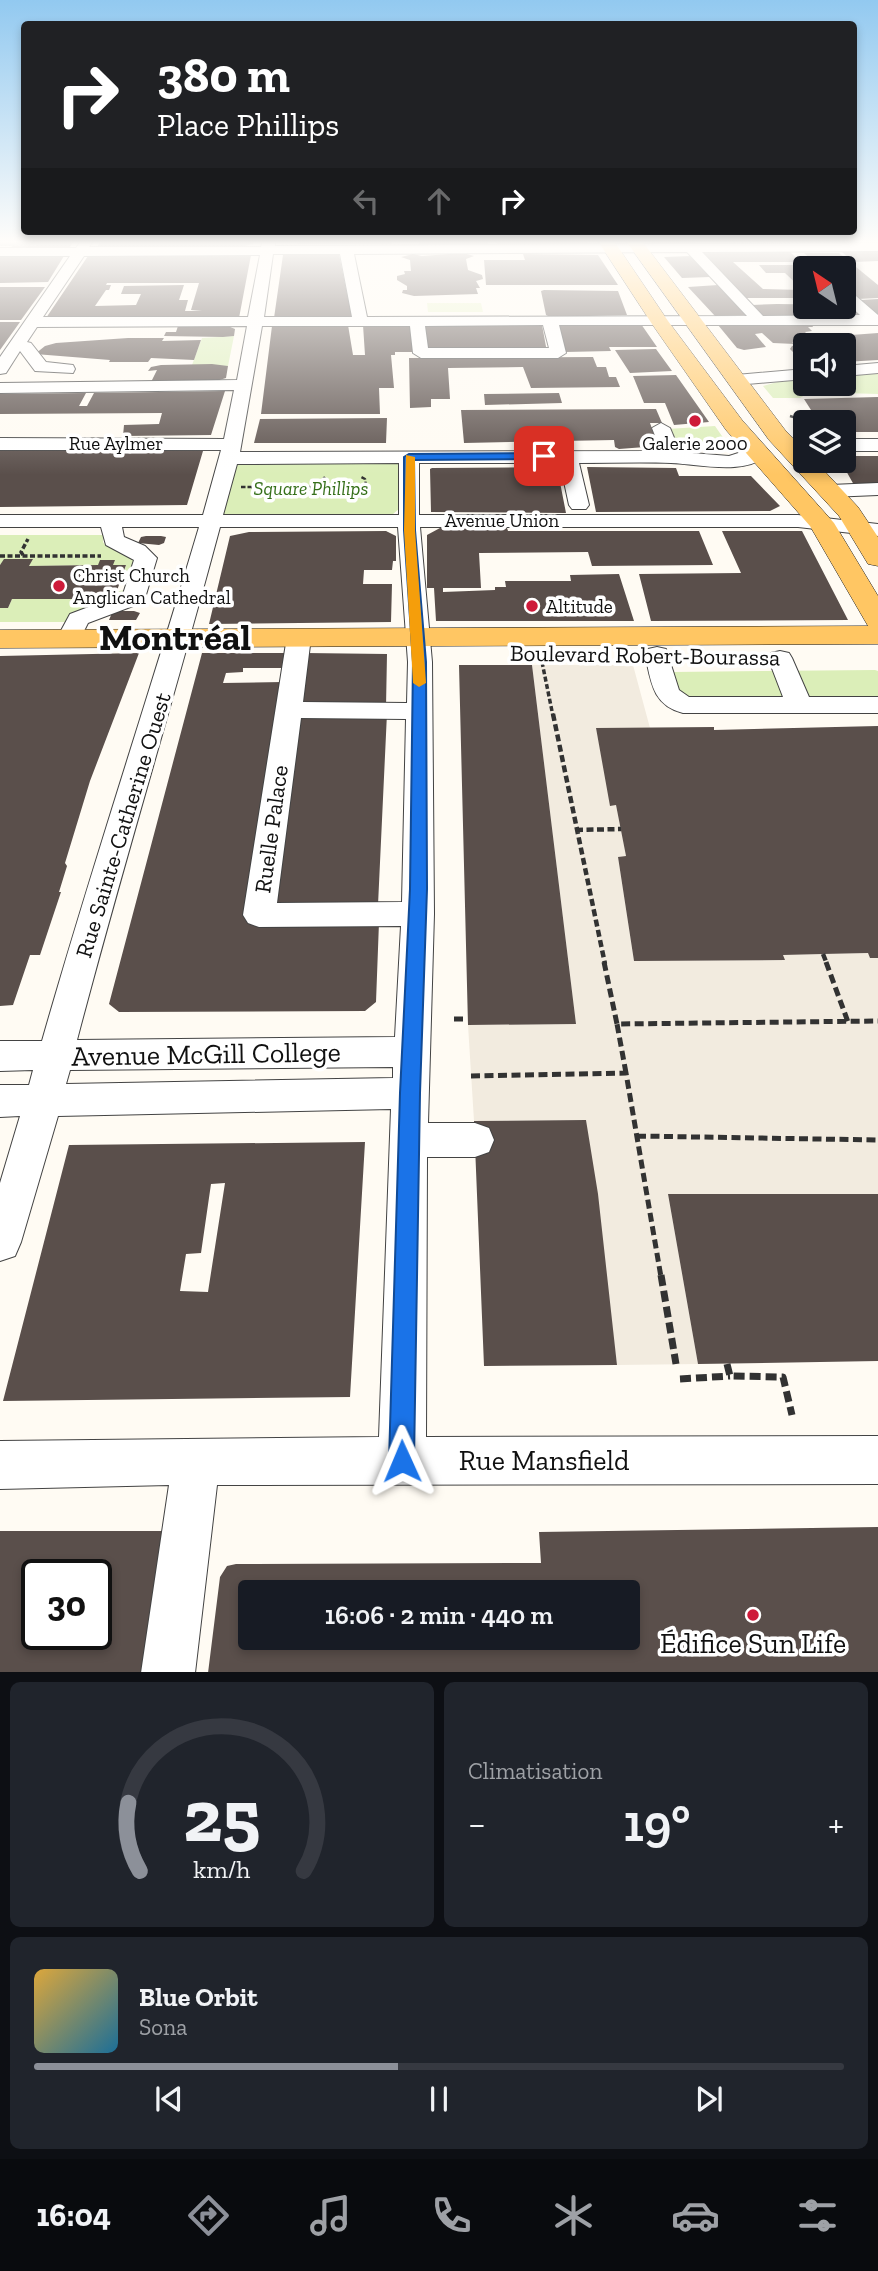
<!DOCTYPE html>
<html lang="fr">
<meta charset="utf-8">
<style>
body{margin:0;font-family:"Zilla Slab",serif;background:#20242c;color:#f1f3f6;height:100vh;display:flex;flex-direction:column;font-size:26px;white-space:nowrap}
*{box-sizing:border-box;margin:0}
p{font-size:23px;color:#9ea1a6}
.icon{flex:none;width:38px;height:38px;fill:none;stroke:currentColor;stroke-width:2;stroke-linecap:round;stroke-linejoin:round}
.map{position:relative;height:1672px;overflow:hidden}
.sheet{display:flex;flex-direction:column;gap:10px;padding:10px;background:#0d0f14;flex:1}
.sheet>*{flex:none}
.guide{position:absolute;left:21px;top:21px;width:836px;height:214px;border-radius:7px;box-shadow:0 4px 10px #0003;background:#202124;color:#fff;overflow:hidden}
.needle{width:46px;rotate:325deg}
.controls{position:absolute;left:793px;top:256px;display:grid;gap:14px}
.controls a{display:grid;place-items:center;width:63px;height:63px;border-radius:7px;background:#171b24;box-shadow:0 4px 10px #0003;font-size:35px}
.speed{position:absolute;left:21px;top:1559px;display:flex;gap:14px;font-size:35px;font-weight:700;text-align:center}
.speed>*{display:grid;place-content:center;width:91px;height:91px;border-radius:50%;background:#171b24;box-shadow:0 4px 10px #0003;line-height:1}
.speed .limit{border:4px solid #111;border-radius:10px;background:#fff;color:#111}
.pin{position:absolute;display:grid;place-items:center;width:60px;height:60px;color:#fff;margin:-30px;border-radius:14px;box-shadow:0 4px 10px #0006}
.me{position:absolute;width:77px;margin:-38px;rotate:359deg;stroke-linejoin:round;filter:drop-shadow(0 0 5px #0008)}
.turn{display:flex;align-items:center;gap:24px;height:147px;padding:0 21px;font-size:32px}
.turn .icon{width:91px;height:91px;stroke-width:2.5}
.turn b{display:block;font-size:49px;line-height:60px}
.lanes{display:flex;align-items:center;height:66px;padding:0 21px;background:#0003;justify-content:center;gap:35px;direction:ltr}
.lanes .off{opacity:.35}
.big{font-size:52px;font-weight:600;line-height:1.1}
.sheet .widget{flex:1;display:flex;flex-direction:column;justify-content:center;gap:10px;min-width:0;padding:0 24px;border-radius:10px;background:#20242c}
.sheet .dial{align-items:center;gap:0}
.dial svg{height:182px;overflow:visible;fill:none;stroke:#363941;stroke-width:7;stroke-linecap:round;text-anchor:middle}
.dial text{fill:#f1f3f6;stroke:none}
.song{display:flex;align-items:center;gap:21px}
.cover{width:84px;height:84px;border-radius:10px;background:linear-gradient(135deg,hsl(40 70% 55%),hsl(200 70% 35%))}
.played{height:7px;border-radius:4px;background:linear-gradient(90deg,#8c9099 45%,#363941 45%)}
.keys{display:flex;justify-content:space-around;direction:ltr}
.heat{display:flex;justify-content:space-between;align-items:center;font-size:38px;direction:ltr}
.sheet .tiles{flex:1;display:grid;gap:10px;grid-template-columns:1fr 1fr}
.widget:last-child{grid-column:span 2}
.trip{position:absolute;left:238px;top:1580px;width:402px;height:70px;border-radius:7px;background:#171b24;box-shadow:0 4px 10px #0003;font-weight:600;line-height:70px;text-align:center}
.tabs{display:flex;height:112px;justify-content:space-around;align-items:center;background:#090b0e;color:#9ea1a6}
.tabs .icon{width:49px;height:49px}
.tabs .current{color:#8c9099}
.tabs b{font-size:32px;color:#f1f3f6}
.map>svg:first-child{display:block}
.green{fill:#dbeeb8}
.pitch{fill:#ebf4cb}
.plaza{fill:#f2ebdf}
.building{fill:#5a4f4b;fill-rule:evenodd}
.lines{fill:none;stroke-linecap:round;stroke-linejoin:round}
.minor-casing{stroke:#434343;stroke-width:2}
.major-casing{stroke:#212121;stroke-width:1}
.path-far4{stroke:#323232;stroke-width:2.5;stroke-dasharray:4.5 2;stroke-linecap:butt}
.path-far3{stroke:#323232;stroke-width:3.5;stroke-dasharray:5 2.5;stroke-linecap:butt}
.path-far2{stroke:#323232;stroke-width:4.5;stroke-dasharray:7 3.5;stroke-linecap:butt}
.path-far1{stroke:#323232;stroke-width:5;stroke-dasharray:9 4.5;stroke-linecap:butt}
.path{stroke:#323232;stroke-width:7;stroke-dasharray:11 5;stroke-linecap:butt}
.minor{fill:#fff;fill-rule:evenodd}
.major{fill:#ffc663;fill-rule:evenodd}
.route{fill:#1a73e8;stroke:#114b97;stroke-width:2}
.slow{fill:#f59e0b}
.poi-dot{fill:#ce1a39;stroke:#fff;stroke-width:2.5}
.labels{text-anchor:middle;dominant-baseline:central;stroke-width:7;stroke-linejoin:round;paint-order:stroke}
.far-street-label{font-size:19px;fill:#101010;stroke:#fff}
.far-poi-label{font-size:19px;fill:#101010;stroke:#fff;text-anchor:start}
.far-park-label{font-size:19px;font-style:italic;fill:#356f19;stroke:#fff}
.street-label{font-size:23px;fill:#101010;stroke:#fff}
.near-street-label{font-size:28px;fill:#101010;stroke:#fff}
.near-poi-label{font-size:28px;fill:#101010;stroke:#fff}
.town-label{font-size:37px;font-weight:bold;fill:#101010;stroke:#fff}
</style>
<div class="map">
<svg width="878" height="1673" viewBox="0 0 878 1673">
<rect width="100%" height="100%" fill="#fffbf3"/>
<path class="green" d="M 234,336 L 228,366 L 192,365 L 202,338 Z
M 878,373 L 878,394 L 810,392 L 800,398 L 773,398 L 763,386 L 788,379 L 805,378 L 805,383 L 844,383 L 844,375 Z
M 715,426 L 724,439 L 676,446 L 667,429 Z
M 389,460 L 399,463 L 400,508 L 393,514 L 223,516 L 235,464 Z
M 0,535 L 104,535 L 103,542 L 106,546 L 134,555 L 137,558 L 131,573 L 124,572 L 126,565 L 29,566 L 32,559 L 5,559 L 0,565 Z
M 124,590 L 120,600 C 100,603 78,606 66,622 L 0,622 L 0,608 L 8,608 L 12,599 L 113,599 L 116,592 Z
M 875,670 L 878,671 L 878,699 L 694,700 L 680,695 L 672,672 Z"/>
<path class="pitch" d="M 427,303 L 481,303 L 483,312 L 428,312 Z"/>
<path class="plaza" d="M 532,665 L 633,665 L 650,728 L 596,728 L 611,806 L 616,805 L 626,856 L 618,857 L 634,961 L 784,960 L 783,955 L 868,953 L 870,958 L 878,958 L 878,1194 L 668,1194 L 698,1364 L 617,1365 L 586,1120 L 474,1121 L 468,1025 L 576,1024 Z"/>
<path class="building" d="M 0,241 L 74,241 L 70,247 L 11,247 L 13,246 L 0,246 Z
M 101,241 L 255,241 L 253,244 L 244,246 L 97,247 Z
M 301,241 L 392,241 L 392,244 L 297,244 Z
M 419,241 L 487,241 L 488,245 L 419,245 Z
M 496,241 L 591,241 L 583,244 L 497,244 Z
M 650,241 L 696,241 L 696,243 L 653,244 Z
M 790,252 L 801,262 L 733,262 L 763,289 L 803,290 L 785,273 L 766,273 L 759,265 L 803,265 L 805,298 L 746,298 L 702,253 Z
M 842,252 L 878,252 L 878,261 L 853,262 Z
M 463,253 L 474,256 L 466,259 L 468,270 L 482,275 L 483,279 L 476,281 L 480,288 L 476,288 L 478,294 L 414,296 L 402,293 L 403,290 L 407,290 L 407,286 L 397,280 L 397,276 L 405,274 L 404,271 L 411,271 L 410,260 L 401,257 L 413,254 L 422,256 Z
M 804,253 L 839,253 L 878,285 L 878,298 L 858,299 L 844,287 L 844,268 L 821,268 Z
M 339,254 L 352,318 L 274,318 L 283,255 Z
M 523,254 L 598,255 L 618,285 L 486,285 L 484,260 L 525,260 Z
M 251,255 L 239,318 L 46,318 L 88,256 ZM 107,283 L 199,283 L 191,310 L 202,311 L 185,311 L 188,300 L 179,300 L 184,285 L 124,286 L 121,294 L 141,294 L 136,305 L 95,306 L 106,290 L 109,290 L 111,285 L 106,285 Z
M 64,256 L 48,282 L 0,283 L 0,257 Z
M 690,256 L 710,277 L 682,278 L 664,257 Z
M 718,285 L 747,315 L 715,316 L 688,287 Z
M 0,287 L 45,287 L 21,320 L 0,320 Z
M 544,290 L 618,291 L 627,315 L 550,317 L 546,315 L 541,291 Z
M 878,299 L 878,316 L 860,300 Z
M 777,304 L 850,305 L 863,316 L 763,317 L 752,305 Z
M 0,322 L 20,322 L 0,350 Z
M 641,324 L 657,347 L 609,347 L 611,351 L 565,352 L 558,325 Z
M 348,325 L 353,355 L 365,355 L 363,325 L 411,325 L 414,352 L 395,352 L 395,355 L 391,355 L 394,388 L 379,388 L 380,414 L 261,414 L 272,326 Z
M 421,325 L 542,325 L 547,352 L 424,352 Z
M 718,325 L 812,325 L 813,327 L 808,327 L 812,331 L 805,332 L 811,338 L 878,333 L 878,360 L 844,362 L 844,345 L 809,345 L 805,341 L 792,342 L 795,344 L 773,343 L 762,333 L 755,334 L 766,347 L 744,350 L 737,348 Z
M 178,326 L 228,326 L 235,329 L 234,336 L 223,337 L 164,336 L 166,332 L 176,332 Z
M 128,338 L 164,338 L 162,341 L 201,340 L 194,360 L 151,358 L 148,362 L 109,362 L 110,360 L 35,354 L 45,346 L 56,343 Z
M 805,343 L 805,357 L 795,354 L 790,349 L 792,346 Z
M 656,349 L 672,371 L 630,373 L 615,350 Z
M 593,357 L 597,367 L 606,367 L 609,377 L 616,377 L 620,387 L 531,388 L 523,367 L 448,368 L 450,399 L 431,399 L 431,407 L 410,408 L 409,358 Z
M 212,364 L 228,366 L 226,378 L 216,381 L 151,382 L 157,370 L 148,371 L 151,367 L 161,365 Z
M 676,375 L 709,422 L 674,425 L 665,403 L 644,403 L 633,376 Z
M 225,391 L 211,435 L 123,436 L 124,425 L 159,424 L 162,413 L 0,414 L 0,394 L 86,393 L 79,406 L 87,406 L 94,393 Z
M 559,393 L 562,403 L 485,405 L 484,394 Z
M 878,397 L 878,432 L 849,432 L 844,429 L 844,422 L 818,421 L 804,399 Z
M 656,409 L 662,423 L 650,423 L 658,446 L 619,449 L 615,447 L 614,440 L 464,443 L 461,410 Z
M 387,418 L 386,443 L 254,443 L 260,419 Z
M 113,449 L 112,451 L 203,451 L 187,505 L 0,507 L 0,450 Z
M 844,456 L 878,456 L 878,485 L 854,485 L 840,460 L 844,460 Z
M 557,467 L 566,513 L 431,512 L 430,469 L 432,468 Z
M 587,467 L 676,468 L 679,476 L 751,476 L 780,506 L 770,511 L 596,512 Z
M 440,528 L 507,528 L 508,531 L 699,531 L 713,565 L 592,566 L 588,552 L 479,553 L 481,588 L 443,588 L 443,592 L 495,590 L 495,587 L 506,587 L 505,581 L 571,581 L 570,575 L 619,574 L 634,621 L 436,621 L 434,588 L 427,588 L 427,535 Z
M 386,531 L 396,536 L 396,561 L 393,561 L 392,570 L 364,570 L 363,584 L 392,584 L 391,622 L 209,624 L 230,536 L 249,532 Z
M 722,531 L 802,531 L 848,620 L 651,621 L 639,574 L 741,573 Z
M 146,536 L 161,536 L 166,537 L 164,543 L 159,545 L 138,543 L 141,537 Z
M 4,559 L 33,559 L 29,566 L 98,565 L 100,560 L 115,560 L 113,565 L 126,565 L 114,599 L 12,599 L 8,608 L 0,608 L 0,565 Z
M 119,611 L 134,611 L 140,613 L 136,620 L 109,620 L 112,613 Z
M 139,653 L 90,781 L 65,863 L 67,866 L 59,892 L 61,892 L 40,955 L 30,955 L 13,1005 L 0,1006 L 0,656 Z
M 202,653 L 288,653 L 285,668 L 243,668 L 243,672 L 226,673 L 223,683 L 283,682 L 250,906 L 379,922 L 376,1002 L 365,1011 L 119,1012 L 109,1004 Z
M 305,653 L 387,654 L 386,707 L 297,707 Z
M 459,665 L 532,665 L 576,1024 L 468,1025 Z
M 297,713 L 387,713 L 378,905 L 281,905 L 271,898 Z
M 878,726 L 878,958 L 870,958 L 868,953 L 823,954 L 783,955 L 785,960 L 634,961 L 618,857 L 626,856 L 616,805 L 610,806 L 596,728 L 714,727 L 714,730 Z
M 586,1120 L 598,1194 L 617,1365 L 484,1366 L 474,1121 Z
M 365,1142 L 350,1397 L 3,1401 L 69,1145 ZM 225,1183 L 208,1292 L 180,1291 L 186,1254 L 201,1253 L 211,1184 Z
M 668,1194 L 878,1194 L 878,1361 L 698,1364 Z
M 878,1527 L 878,1673 L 208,1673 L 220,1577 L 227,1566 L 236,1564 L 541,1563 L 539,1532 ZM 250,1592 L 628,1592 L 628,1638 L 250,1638 Z
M 0,1531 L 162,1531 L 144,1673 L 0,1673 ZM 37,1575 L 96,1575 L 96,1634 L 37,1634 Z"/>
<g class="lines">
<g class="minor-casing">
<path id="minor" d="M 81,241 L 93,241 L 89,247 L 261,247 L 263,241 L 275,241 L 275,246 L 878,243 L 878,251 L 702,252 L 763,316 L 860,315 L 844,300 L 844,289 L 849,290 L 878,315 L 878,325 L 559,325 L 566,353 L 558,358 L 421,358 L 413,353 L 410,326 L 262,326 L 240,452 L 661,451 L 652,428 L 661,423 L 670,428 L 680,452 L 729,456 L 760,446 L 769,452 C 750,477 698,464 671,463 C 641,462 610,463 579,463 L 589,505 L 586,509 L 572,509 L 569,505 L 560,463 L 419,463 L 419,515 L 798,515 L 878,524 L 878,536 L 798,527 L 420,527 L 432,662 L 434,914 L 428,1123 L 475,1123 L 489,1128 L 494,1140 L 489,1152 L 475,1157 L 427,1157 L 426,1437 L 878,1436 L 878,1484 L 217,1485 L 195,1673 L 141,1673 L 169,1485 L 0,1489 L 0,1441 L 379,1437 L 391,1109 L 58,1116 L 21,1242 L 15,1256 L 0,1261 L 0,1183 L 20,1116 L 0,1117 L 0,1085 L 29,1085 L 33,1070 L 0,1071 L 0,1041 L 42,1041 C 91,869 148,699 199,527 L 122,527 L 124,537 L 145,546 L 157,558 L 145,598 L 141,603 L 88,623 L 78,643 L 69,645 L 60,643 L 57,638 L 70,614 L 123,594 L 134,560 L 106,545 L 101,527 L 0,527 L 0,515 L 203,515 L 221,450 L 0,450 L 0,438 L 224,439 L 234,390 L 0,393 L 0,383 L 237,380 L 247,326 L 37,327 L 27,342 L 31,343 L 46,362 L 73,365 L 75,369 L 73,373 L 35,371 L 20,351 L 6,373 L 0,374 L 0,357 L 70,256 L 0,256 L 0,248 L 76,248 ZM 687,252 L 747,316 L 367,317 L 354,254 ZM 273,254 L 340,254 L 352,317 L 264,317 ZM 260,255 L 248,317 L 43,317 L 84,256 ZM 543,325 L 549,348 L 428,348 L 425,326 ZM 399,463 L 399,515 L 223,515 L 237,464 ZM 220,527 L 398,527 L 408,662 L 407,703 L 303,702 L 311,637 L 308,632 L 299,630 L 290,632 L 287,637 L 243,915 L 248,923 L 259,927 L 401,926 L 395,1037 L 77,1040 C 122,868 174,699 220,527 ZM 301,718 L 406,719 L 402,902 L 277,903 ZM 393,1067 L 393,1078 L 66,1084 L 70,1070 Z
M 878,363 L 878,373 L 844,376 L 844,366 Z
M 805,369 L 805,379 L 736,385 L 728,380 L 736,375 Z
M 844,439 L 878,439 L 878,451 L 844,451 Z
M 878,483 L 878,495 L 830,497 L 823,495 L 820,491 L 823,487 L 830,485 Z
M 657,647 L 666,649 L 679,690 L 689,697 L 783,697 L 768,658 L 771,653 L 780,651 L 789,653 L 792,658 L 809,697 L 878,697 L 878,713 L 683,713 C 652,705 651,681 645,654 L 648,649 Z"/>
</g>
<g class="major-casing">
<path id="major" d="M 598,241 L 614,241 L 668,321 L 742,420 L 834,523 L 878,596 L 878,644 L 0,648 L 0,630 L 868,626 L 810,526 L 726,430 L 652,324 Z
M 626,241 L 642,241 L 785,430 L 805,451 L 805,460 L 814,460 L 858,507 L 878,537 L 878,566 L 868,564 L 839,516 L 769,440 Z"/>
</g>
<path class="path-far4" d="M 790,416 L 809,422
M 798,416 L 814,416
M 337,482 L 354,484 L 353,490 L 332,490 L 332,484 Z
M 241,487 L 316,487 L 325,477
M 332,487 L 316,487 L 317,495 L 363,495 L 366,487
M 354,487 L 366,487 L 365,479 L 361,477"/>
<path class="path-far3" d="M 23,555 L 21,552 L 28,539
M 0,556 L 101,556
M 542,662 L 553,716"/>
<path class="path-far2" d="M 553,714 L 605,964
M 576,830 L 621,829
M 823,954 L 827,964"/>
<path class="path-far1" d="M 604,962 L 617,1024
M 826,962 L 848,1022
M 454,1019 L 467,1019
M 626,1073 L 617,1024 L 878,1021
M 471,1076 L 626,1073 L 661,1277
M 637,1136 L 878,1140"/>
<path class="path" d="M 661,1275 L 676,1364
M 727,1364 L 730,1376 L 783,1377 L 792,1415
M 680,1379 L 730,1376"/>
<use href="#minor" class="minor"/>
<use href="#major" class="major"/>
</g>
<linearGradient id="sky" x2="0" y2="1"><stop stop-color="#92c9f0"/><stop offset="0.51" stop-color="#fffdfa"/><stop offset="1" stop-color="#fffdfa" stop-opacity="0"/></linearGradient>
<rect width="878" height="475" fill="url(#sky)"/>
<path class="route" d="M 544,453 L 549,456 L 548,459 L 414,460 L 415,530 L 426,662 L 427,889 L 420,1093 L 414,1461 L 411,1470 L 402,1474 L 393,1470 L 389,1461 L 400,1093 L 410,889 L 413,662 L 404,530 L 404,457 L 409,454 Z"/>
<path class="slow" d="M 406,455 L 415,457 L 415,530 L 426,683 L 419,687 L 413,683 L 404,530 Z"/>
<g class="poi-dot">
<circle cx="695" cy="421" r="7"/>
<circle cx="59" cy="586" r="7"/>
<circle cx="532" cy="606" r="7"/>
<circle cx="753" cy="1615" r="7"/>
</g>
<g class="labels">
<g class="far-street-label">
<text x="116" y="443">Rue Aylmer</text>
<text x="502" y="520">Avenue Union</text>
</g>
<g class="far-poi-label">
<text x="695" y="443" text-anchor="middle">Galerie 2000</text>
<text x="73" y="575">Christ Church<tspan x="73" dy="22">Anglican Cathedral</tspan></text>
<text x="546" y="606">Altitude</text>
</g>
<g class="far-park-label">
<text x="311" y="488">Square Phillips</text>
</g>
<g class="street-label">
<text transform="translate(645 655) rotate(1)">Boulevard Robert-Bourassa</text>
<text transform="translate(123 825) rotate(-73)">Rue Sainte-Catherine Ouest</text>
<text transform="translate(271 829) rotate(-82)">Ruelle Palace</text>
</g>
<g class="near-street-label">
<text transform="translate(206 1054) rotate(-1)">Avenue McGill College</text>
<text x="544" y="1460">Rue Mansfield</text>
</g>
<g class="near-poi-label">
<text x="753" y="1643">Édifice Sun Life</text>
</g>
<g class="town-label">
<text x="175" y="637">Montréal</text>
</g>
</g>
</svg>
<div class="controls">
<a><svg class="needle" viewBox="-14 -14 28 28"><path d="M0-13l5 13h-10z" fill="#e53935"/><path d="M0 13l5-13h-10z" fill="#9ea1a6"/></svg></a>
<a><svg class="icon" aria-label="sound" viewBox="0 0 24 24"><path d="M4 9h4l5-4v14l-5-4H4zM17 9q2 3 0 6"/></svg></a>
<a><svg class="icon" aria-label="layers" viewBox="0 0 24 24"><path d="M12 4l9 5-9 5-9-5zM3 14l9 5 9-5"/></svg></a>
</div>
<div class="speed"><div class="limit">30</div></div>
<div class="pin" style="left:544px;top:456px;background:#d93025"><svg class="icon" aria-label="arrive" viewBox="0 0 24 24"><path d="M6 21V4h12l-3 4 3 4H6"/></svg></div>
<svg class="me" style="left:402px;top:1461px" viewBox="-20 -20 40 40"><path d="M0-17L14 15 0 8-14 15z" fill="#1a73e8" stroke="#fff" stroke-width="4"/></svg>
<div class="trip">16:06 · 2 min · 440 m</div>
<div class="guide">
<div class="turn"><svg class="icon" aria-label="right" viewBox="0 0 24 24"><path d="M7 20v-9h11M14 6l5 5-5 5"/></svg><div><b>380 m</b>Place Phillips</div></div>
<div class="lanes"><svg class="icon off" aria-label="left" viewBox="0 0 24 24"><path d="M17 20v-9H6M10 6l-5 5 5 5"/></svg><svg class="icon off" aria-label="ahead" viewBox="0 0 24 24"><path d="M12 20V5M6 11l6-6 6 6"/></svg><svg class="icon" aria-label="right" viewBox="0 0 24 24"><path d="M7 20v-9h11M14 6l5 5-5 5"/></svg></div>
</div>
</div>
<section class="sheet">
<div class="tiles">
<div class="widget dial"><svg viewBox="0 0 100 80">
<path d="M14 69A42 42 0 1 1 86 69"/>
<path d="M14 69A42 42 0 0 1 9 39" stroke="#8c9099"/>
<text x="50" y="56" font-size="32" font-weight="700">25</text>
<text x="50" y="72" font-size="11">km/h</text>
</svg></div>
<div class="widget"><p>Climatisation</p>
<div class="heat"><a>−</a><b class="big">19°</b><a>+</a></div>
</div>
<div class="widget">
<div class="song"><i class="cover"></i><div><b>Blue Orbit</b><p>Sona</p></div></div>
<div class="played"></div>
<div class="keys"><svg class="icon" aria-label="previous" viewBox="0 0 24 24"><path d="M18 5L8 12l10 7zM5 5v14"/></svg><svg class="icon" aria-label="pause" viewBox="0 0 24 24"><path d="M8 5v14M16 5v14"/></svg><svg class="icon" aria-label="next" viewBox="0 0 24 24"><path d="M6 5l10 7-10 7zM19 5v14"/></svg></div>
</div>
</div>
</section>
<nav class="tabs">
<b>16:04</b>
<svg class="icon current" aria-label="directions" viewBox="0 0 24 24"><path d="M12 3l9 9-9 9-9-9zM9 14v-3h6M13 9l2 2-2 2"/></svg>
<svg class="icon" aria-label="music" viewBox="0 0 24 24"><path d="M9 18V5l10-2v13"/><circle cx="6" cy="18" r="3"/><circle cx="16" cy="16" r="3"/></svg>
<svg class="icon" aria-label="phone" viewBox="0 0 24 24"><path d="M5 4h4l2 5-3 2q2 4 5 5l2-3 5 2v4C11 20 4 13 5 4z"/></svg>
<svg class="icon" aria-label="climate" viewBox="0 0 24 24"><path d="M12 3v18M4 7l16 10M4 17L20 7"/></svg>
<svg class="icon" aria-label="car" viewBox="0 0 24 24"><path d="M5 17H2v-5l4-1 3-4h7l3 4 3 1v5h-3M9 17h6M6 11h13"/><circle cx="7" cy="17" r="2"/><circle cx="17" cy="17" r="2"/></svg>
<svg class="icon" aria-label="filters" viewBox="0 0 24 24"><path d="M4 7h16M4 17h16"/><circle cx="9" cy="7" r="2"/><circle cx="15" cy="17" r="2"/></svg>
</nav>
